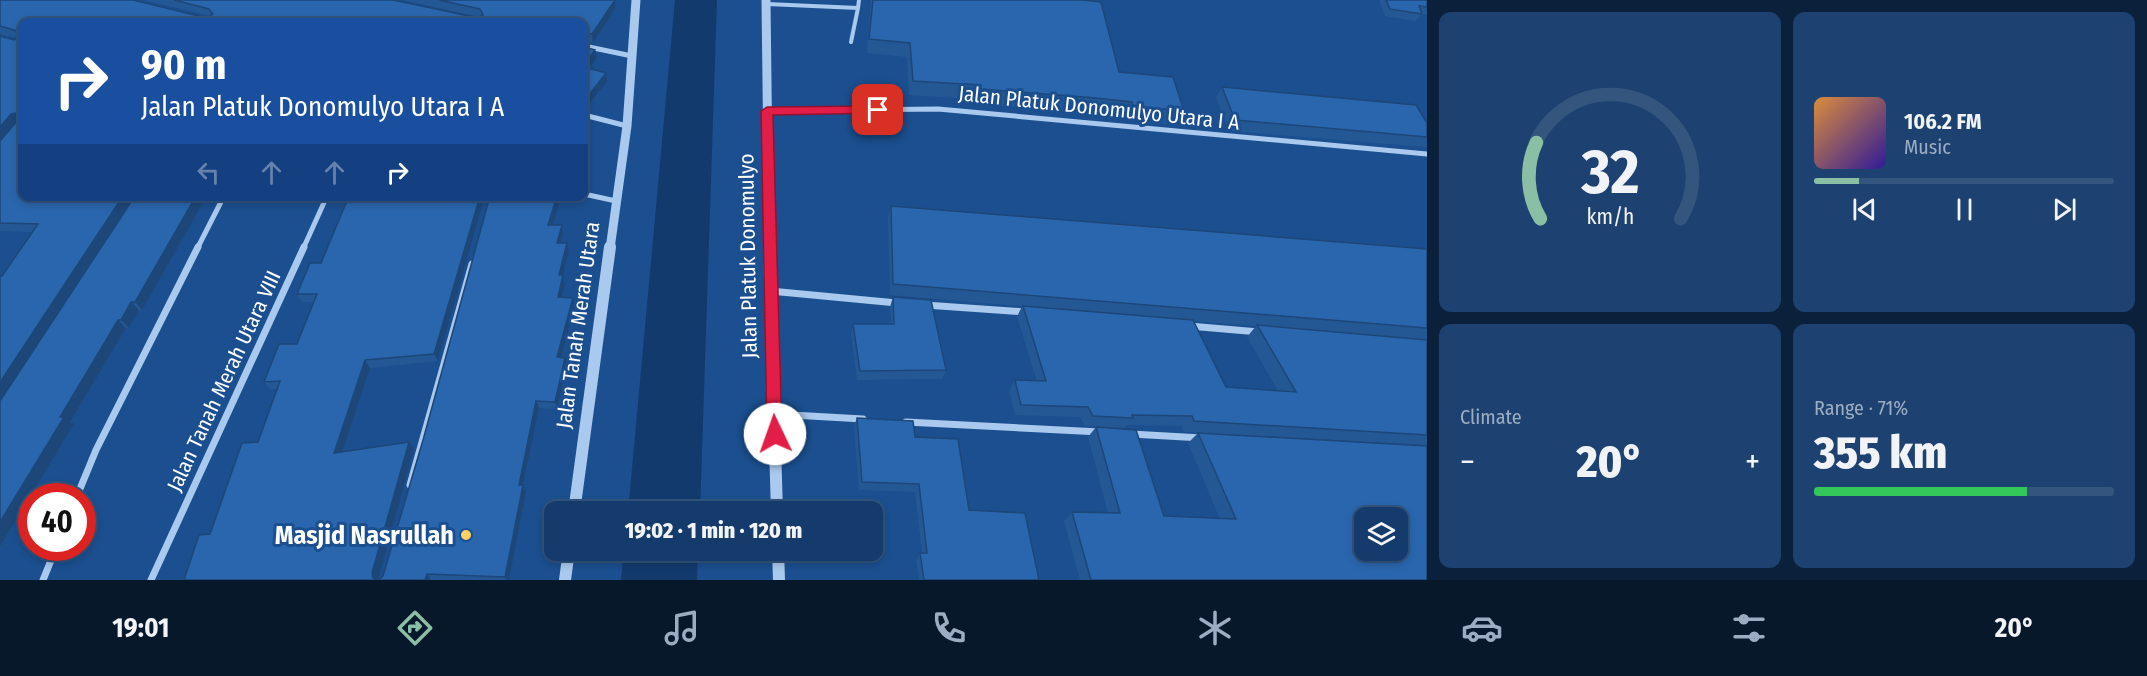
<!DOCTYPE html>
<meta charset="utf-8">
<style>
body{margin:0;font-family:"Fira Sans Condensed",sans-serif;background:#1d4271;color:#f1f3f6;height:100vh;display:flex;flex-direction:column;font-size:22px;white-space:nowrap}
*{box-sizing:border-box;margin:0}
p{font-size:20px;color:#9dadc1}
.icon{flex:none;width:33px;height:33px;fill:none;stroke:currentColor;stroke-width:2;stroke-linecap:round;stroke-linejoin:round}
.map{position:relative;flex:1;overflow:hidden}
.sheet{display:flex;flex-direction:column;gap:12px;padding:12px;background:#0b203b;width:720px}
.sheet>*{flex:none}
.guide{position:absolute;left:18px;top:18px;width:570px;height:183px;border-radius:12px;box-shadow:0 3px 9px #0003,0 0 0 2px #33557e;background:#1a4fa0;color:#fff;overflow:hidden}
.tools{position:absolute;left:1354px;top:507px;display:grid;gap:12px}
.tools a{display:grid;place-items:center;width:54px;height:54px;border-radius:12px;background:#143b6b;box-shadow:0 3px 9px #0003,0 0 0 2px #33557e;font-size:30px}
.speed{position:absolute;left:18px;top:483px;display:flex;gap:12px;font-size:30px;font-weight:700;text-align:center}
.speed>*{display:grid;place-content:center;width:78px;height:78px;border-radius:50%;background:#143b6b;box-shadow:0 3px 9px #0003,0 0 0 2px #33557e;line-height:1}
.speed .limit{border:9px solid #d22;background:#fff;color:#111}
.pin{position:absolute;display:grid;place-items:center;width:51px;height:51px;color:#fff;margin:-26px;border-radius:12px;box-shadow:0 3px 9px #0006}
.me{position:absolute;width:66px;margin:-33px;rotate:357deg;stroke-linejoin:round;filter:drop-shadow(0 0 4px #0008)}
.turn{display:flex;align-items:center;gap:21px;height:126px;padding:0 24px;font-size:27px}
.turn .icon{width:78px;height:78px;stroke-width:2.5}
.turn b{display:block;font-size:42px;line-height:51px}
.lanes{display:flex;align-items:center;height:57px;padding:0 24px;background:#0003;justify-content:center;gap:30px;direction:ltr}
.lanes .off{opacity:.35}
.big{font-size:45px;font-weight:800;line-height:1.1}
.sheet .widget{flex:1;display:flex;flex-direction:column;justify-content:center;gap:9px;min-width:0;padding:0 21px;border-radius:12px;background:#1d4271}
.sheet .dial{align-items:center;gap:0}
.dial svg{height:156px;overflow:visible;fill:none;stroke:#33557e;stroke-width:7;stroke-linecap:round;text-anchor:middle}
.dial text{fill:#f1f3f6;stroke:none}
.song{display:flex;align-items:center;gap:18px}
.cover{width:72px;height:72px;border-radius:9px;background:linear-gradient(135deg,hsl(30 70% 55%),hsl(250 70% 35%))}
.played{height:6px;border-radius:3px;background:linear-gradient(90deg,#8abfa5 15%,#33557e 15%)}
.keys{display:flex;justify-content:space-around;direction:ltr}
.heat{display:flex;justify-content:space-between;align-items:center;font-size:33px;direction:ltr}
.charge{height:9px;border-radius:4px;background:linear-gradient(90deg,#34c759 71%,#33557e 0)}
.sheet .tiles{flex:1;display:grid;gap:12px;grid-template-columns:repeat(2,1fr)}
.trip{position:absolute;left:544px;top:501px;width:339px;height:60px;border-radius:12px;background:#143b6b;box-shadow:0 3px 9px #0003,0 0 0 2px #33557e;font-weight:800;line-height:60px;text-align:center}
.tab-bar{display:flex;height:96px;justify-content:space-around;align-items:center;background:#08182b;color:#9dadc1}
.tab-bar .icon{width:42px;height:42px}
.tab-bar .current{color:#8abfa5}
.tab-bar b{font-size:27px;color:#f1f3f6}
main{display:flex;flex:1;min-height:0}
.map>svg:first-child{display:block}
.lines{fill:none;stroke-linecap:round;stroke-linejoin:round}
.river{fill:#123a6d;fill-rule:evenodd}
.service{stroke:#a9c9ee;stroke-width:4}
.minor-far1{stroke:#a9c9ee;stroke-width:5}
.minor{stroke:#a9c9ee;stroke-width:7}
.tertiary-far1{stroke:#a9c9ee;stroke-width:9}
.tertiary{stroke:#a9c9ee;stroke-width:12}
.wall{fill:#245895;fill-rule:evenodd}
.shaded-wall{fill:#1d4779}
.building{fill:#2a66ad;stroke:#1d4779;stroke-width:1.5;fill-rule:evenodd}
.route{fill:#e11d48;stroke:#92132f;stroke-width:1.5}
.poi-dot{fill:#ffd166;stroke:#1b4f8f;stroke-width:2}
.labels{text-anchor:middle;dominant-baseline:central;stroke-width:6;stroke-linejoin:round;paint-order:stroke}
.street-label{font-size:21px;fill:#fff;stroke:#1b4f8f}
.near-poi-label{font-size:26px;font-weight:bold;fill:#fff;stroke:#1b4f8f;text-anchor:end}
</style>
<main>
<div class="map">
<svg width="1427" height="580" viewBox="0 0 1427 580">
<rect width="100%" height="100%" fill="#1b4f8f"/>
<g class="lines">
<path class="river" d="M 675,0 L 717,0 L 700,512 L 628,512 Z
M 624,550 L 698,550 L 697,580 L 621,580 Z"/>
<path class="service" d="M 767,4 L 858,8 L 859,0
M 851,42 L 858,8"/>
<path class="minor-far1" d="M 584,46 L 632,56
M 767,111 L 938,109 L 1427,154
M 584,115 L 627,126
M 584,194 L 616,201
M 197,249 L 224,196
M 303,249 L 327,196"/>
<path class="minor" d="M 770,291 L 897,303
M 925,305 L 1026,312
M 1189,326 L 1259,332
M 774,414 L 863,419
M 906,422 L 1100,432
M 1131,434 L 1202,438
M 410,485 L 472,264
M 77,496 L 96,450 L 198,247
M 43,580 L 56,548
M 151,580 L 304,247"/>
<path class="tertiary-far1" d="M 766,0 L 769,249
M 610,249 L 627,126 L 636,0"/>
<path class="tertiary" d="M 769,247 L 777,512
M 574,512 L 610,247
M 778,550 L 779,580
M 565,580 L 569,550"/>
</g>
<path class="wall" d="M 0,0 L 207,18 L 210,16 L 144,0 L 393,0 L 478,18 L 480,17 L 403,0 L 615,0 L 616,8 L 593,43 L 584,41 L 584,22 L 22,22 L 22,196 L 207,196 L 142,310 L 139,310 L 129,328 L 126,328 L 70,422 L 74,424 L 0,548 L 0,276 L 2,276 L 33,232 L 0,231 L 0,36 L 14,40 L 17,38 L 0,34 Z
M 871,0 L 1082,0 L 1119,72 L 1184,111 L 1176,125 L 1125,120 L 1124,117 L 1089,113 L 977,104 L 976,99 L 909,95 L 907,57 L 867,53 Z
M 1379,0 L 1427,0 L 1427,14 L 1422,14 L 1416,21 L 1385,16 Z
M 1222,87 L 1427,123 L 1427,146 L 1426,147 L 1229,131 L 1216,98 Z
M 349,196 L 485,196 L 438,361 L 370,368 L 343,452 L 414,449 L 378,578 L 378,580 L 210,534 L 258,442 L 277,389 L 270,389 L 264,382 L 297,344 L 314,302 L 302,302 L 297,294 L 321,263 Z
M 490,196 L 562,196 L 552,225 L 562,225 L 563,234 L 561,243 L 567,243 L 569,252 L 563,275 L 565,284 L 562,297 L 575,306 L 561,358 L 567,365 L 557,409 L 539,408 L 523,485 L 526,492 L 509,580 L 378,580 L 383,576 L 423,440 Z
M 891,206 L 1427,249 L 1427,445 L 1184,432 L 1182,426 L 1127,425 L 1124,428 L 1085,426 L 1080,417 L 1015,415 L 1009,391 L 1015,380 L 1037,381 L 1017,317 L 1022,306 L 890,295 L 888,218 ZM 1193,321 L 1256,326 L 1247,337 L 1278,391 L 1226,387 Z
M 893,297 L 946,370 L 942,379 L 857,380 L 851,334 L 853,324 L 891,324 L 890,307 Z
M 857,418 L 915,437 L 969,510 L 1039,580 L 919,580 L 916,560 L 920,553 L 922,553 L 915,492 L 859,490 L 854,426 Z
M 1096,427 L 1164,516 L 1220,519 L 1188,443 L 1198,433 L 1427,580 L 1080,580 L 1064,521 L 1072,512 L 1108,513 L 1088,437 Z"/>
<path class="shaded-wall" d="M 615,0 L 616,8 L 593,43 L 592,34 Z
M 595,50 L 597,58 L 584,74 L 584,64 Z
M 606,73 L 607,81 L 584,111 L 584,101 Z
M 17,113 L 22,120 L 0,145 L 0,127 L 11,114 Z
M 123,196 L 136,196 L 0,405 L 0,382 Z
M 196,196 L 207,196 L 142,310 L 135,302 Z
M 480,196 L 485,196 L 438,361 L 434,354 Z
M 557,196 L 562,196 L 550,233 L 548,225 Z
M 562,225 L 563,234 L 559,251 L 557,243 Z
M 567,243 L 569,252 L 561,283 L 559,275 Z
M 563,275 L 565,284 L 560,305 L 558,297 Z
M 573,298 L 575,306 L 559,365 L 557,357 Z
M 131,302 L 139,310 L 129,328 L 121,320 Z
M 118,320 L 126,328 L 70,422 L 74,424 L 0,547 L 0,522 L 60,417 Z
M 565,358 L 567,365 L 557,409 L 555,402 Z
M 365,360 L 370,368 L 340,460 L 334,453 Z
M 536,401 L 539,408 L 523,485 L 526,492 L 509,580 L 507,580 L 505,577 L 519,485 Z
M 409,442 L 414,449 L 378,580 L 373,578 L 372,573 Z
M 427,574 L 431,580 L 425,580 Z"/>
<path class="building" d="M 0,0 L 133,0 L 207,18 L 213,14 L 209,9 L 174,0 L 393,0 L 478,18 L 483,15 L 480,9 L 439,0 L 615,0 L 592,34 L 584,33 L 584,22 L 22,22 L 22,196 L 123,196 L 0,382 L 0,276 L 2,276 L 38,224 L 0,223 L 0,141 L 18,120 L 17,113 L 11,114 L 0,127 L 0,36 L 14,40 L 20,36 L 17,31 L 0,26 Z
M 873,0 L 1082,0 L 1101,2 L 1119,72 L 1173,77 L 1184,111 L 1133,106 L 1132,102 L 1096,98 L 981,89 L 981,85 L 913,81 L 910,43 L 869,39 Z
M 1386,0 L 1427,0 L 1427,7 L 1419,6 L 1422,14 L 1390,9 Z
M 584,42 L 586,43 L 584,47 L 595,50 L 584,64 Z
M 584,67 L 606,73 L 584,101 Z
M 1222,87 L 1416,105 L 1427,123 L 1427,137 L 1235,120 Z
M 135,196 L 196,196 L 135,302 L 131,302 L 121,320 L 118,320 L 60,417 L 64,417 L 0,522 L 0,401 Z
M 349,196 L 480,196 L 434,354 L 365,360 L 334,453 L 409,442 L 372,573 L 373,578 L 378,580 L 184,580 L 199,535 L 210,534 L 242,443 L 258,442 L 280,381 L 264,382 L 279,344 L 297,344 L 317,294 L 297,294 L 310,263 L 321,263 Z
M 490,196 L 557,196 L 548,225 L 562,225 L 557,243 L 567,243 L 559,275 L 563,275 L 558,297 L 573,298 L 557,357 L 565,358 L 555,402 L 536,401 L 519,485 L 523,485 L 505,577 L 427,574 L 425,580 L 378,580 L 383,576 L 423,440 Z
M 891,206 L 1427,249 L 1427,328 L 893,284 Z
M 893,297 L 931,300 L 946,370 L 860,371 L 853,324 L 894,324 Z
M 1023,306 L 1193,320 L 1226,387 L 1296,392 L 1257,325 L 1427,340 L 1427,435 L 1194,421 L 1192,416 L 1132,415 L 1133,418 L 1093,416 L 1088,407 L 1021,405 L 1015,380 L 1046,381 Z
M 857,418 L 913,421 L 915,437 L 958,439 L 969,510 L 1025,513 L 1039,580 L 924,580 L 920,553 L 927,553 L 919,484 L 862,482 Z
M 1096,427 L 1136,430 L 1164,516 L 1236,519 L 1198,433 L 1427,446 L 1427,580 L 1091,580 L 1072,512 L 1120,513 ZM 1365,518 L 1398,518 L 1398,550 L 1365,550 Z"/>
<path class="route" d="M 878,106 L 883,110 L 882,113 L 773,115 L 782,434 L 780,439 L 775,441 L 769,439 L 767,434 L 761,111 L 767,107 Z"/>
<circle class="poi-dot" cx="466" cy="535" r="6"/>
<g class="labels">
<g class="street-label">
<text transform="translate(1099 108) rotate(6)">Jalan Platuk Donomulyo Utara I A</text>
<text transform="translate(748 256) rotate(-91)">Jalan Platuk Donomulyo</text>
<text transform="translate(578 325) rotate(-82)">Jalan Tanah Merah Utara</text>
<text transform="translate(224 381) rotate(-65)">Jalan Tanah Merah Utara VIII</text>
</g>
<g class="near-poi-label">
<text x="454" y="535">Masjid Nasrullah</text>
</g>
</g>
</svg>
<div class="tools">
<a><svg class="icon" aria-label="layers" viewBox="0 0 24 24"><path d="M12 4l9 5-9 5-9-5zM3 14l9 5 9-5"/></svg></a>
</div>
<div class="speed"><div class="limit">40</div></div>
<div class="pin" style="left:878px;top:110px;background:#d93025"><svg class="icon" aria-label="arrive" viewBox="0 0 24 24"><path d="M6 21V4h12l-3 4 3 4H6"/></svg></div>
<svg class="me" style="left:775px;top:434px" viewBox="-20 -20 40 40"><circle r="19" fill="#fff"/><path d="M0-13L10 11 0 6-10 11z" fill="#e11d48"/></svg>
<div class="trip">19:02 · 1 min · 120 m</div>
<div class="guide">
<div class="turn"><svg class="icon" aria-label="right" viewBox="0 0 24 24"><path d="M7 20v-9h11M14 6l5 5-5 5"/></svg><div><b>90 m</b>Jalan Platuk Donomulyo Utara I A</div></div>
<div class="lanes"><svg class="icon off" aria-label="left" viewBox="0 0 24 24"><path d="M17 20v-9H6M10 6l-5 5 5 5"/></svg><svg class="icon off" aria-label="ahead" viewBox="0 0 24 24"><path d="M12 20V5M6 11l6-6 6 6"/></svg><svg class="icon off" aria-label="ahead" viewBox="0 0 24 24"><path d="M12 20V5M6 11l6-6 6 6"/></svg><svg class="icon" aria-label="right" viewBox="0 0 24 24"><path d="M7 20v-9h11M14 6l5 5-5 5"/></svg></div>
</div>
</div>
<section class="sheet">
<div class="tiles">
<div class="widget dial"><svg viewBox="0 0 100 80">
<path d="M14 69A42 42 0 1 1 86 69"/>
<path d="M14 69A42 42 0 0 1 12 30" stroke="#8abfa5"/>
<text x="50" y="56" font-size="32" font-weight="700">32</text>
<text x="50" y="72" font-size="11">km/h</text>
</svg></div>
<div class="widget">
<div class="song"><i class="cover"></i><div><b>106.2 FM</b><p>Music</p></div></div>
<div class="played"></div>
<div class="keys"><svg class="icon" aria-label="previous" viewBox="0 0 24 24"><path d="M18 5L8 12l10 7zM5 5v14"/></svg><svg class="icon" aria-label="pause" viewBox="0 0 24 24"><path d="M8 5v14M16 5v14"/></svg><svg class="icon" aria-label="next" viewBox="0 0 24 24"><path d="M6 5l10 7-10 7zM19 5v14"/></svg></div>
</div>
<div class="widget"><p>Climate</p>
<div class="heat"><a>−</a><b class="big">20°</b><a>+</a></div>
</div>
<div class="widget"><p>Range · 71%</p><b class="big">355 km</b><div class="charge"></div></div>
</div>
</section>
</main>
<nav class="tab-bar">
<b>19:01</b>
<svg class="icon current" aria-label="directions" viewBox="0 0 24 24"><path d="M12 3l9 9-9 9-9-9zM9 14v-3h6M13 9l2 2-2 2"/></svg>
<svg class="icon" aria-label="music" viewBox="0 0 24 24"><path d="M9 18V5l10-2v13"/><circle cx="6" cy="18" r="3"/><circle cx="16" cy="16" r="3"/></svg>
<svg class="icon" aria-label="phone" viewBox="0 0 24 24"><path d="M5 4h4l2 5-3 2q2 4 5 5l2-3 5 2v4C11 20 4 13 5 4z"/></svg>
<svg class="icon" aria-label="climate" viewBox="0 0 24 24"><path d="M12 3v18M4 7l16 10M4 17L20 7"/></svg>
<svg class="icon" aria-label="car" viewBox="0 0 24 24"><path d="M5 17H2v-5l4-1 3-4h7l3 4 3 1v5h-3M9 17h6M6 11h13"/><circle cx="7" cy="17" r="2"/><circle cx="17" cy="17" r="2"/></svg>
<svg class="icon" aria-label="filters" viewBox="0 0 24 24"><path d="M4 7h16M4 17h16"/><circle cx="9" cy="7" r="2"/><circle cx="15" cy="17" r="2"/></svg>
<b>20°</b>
</nav>
